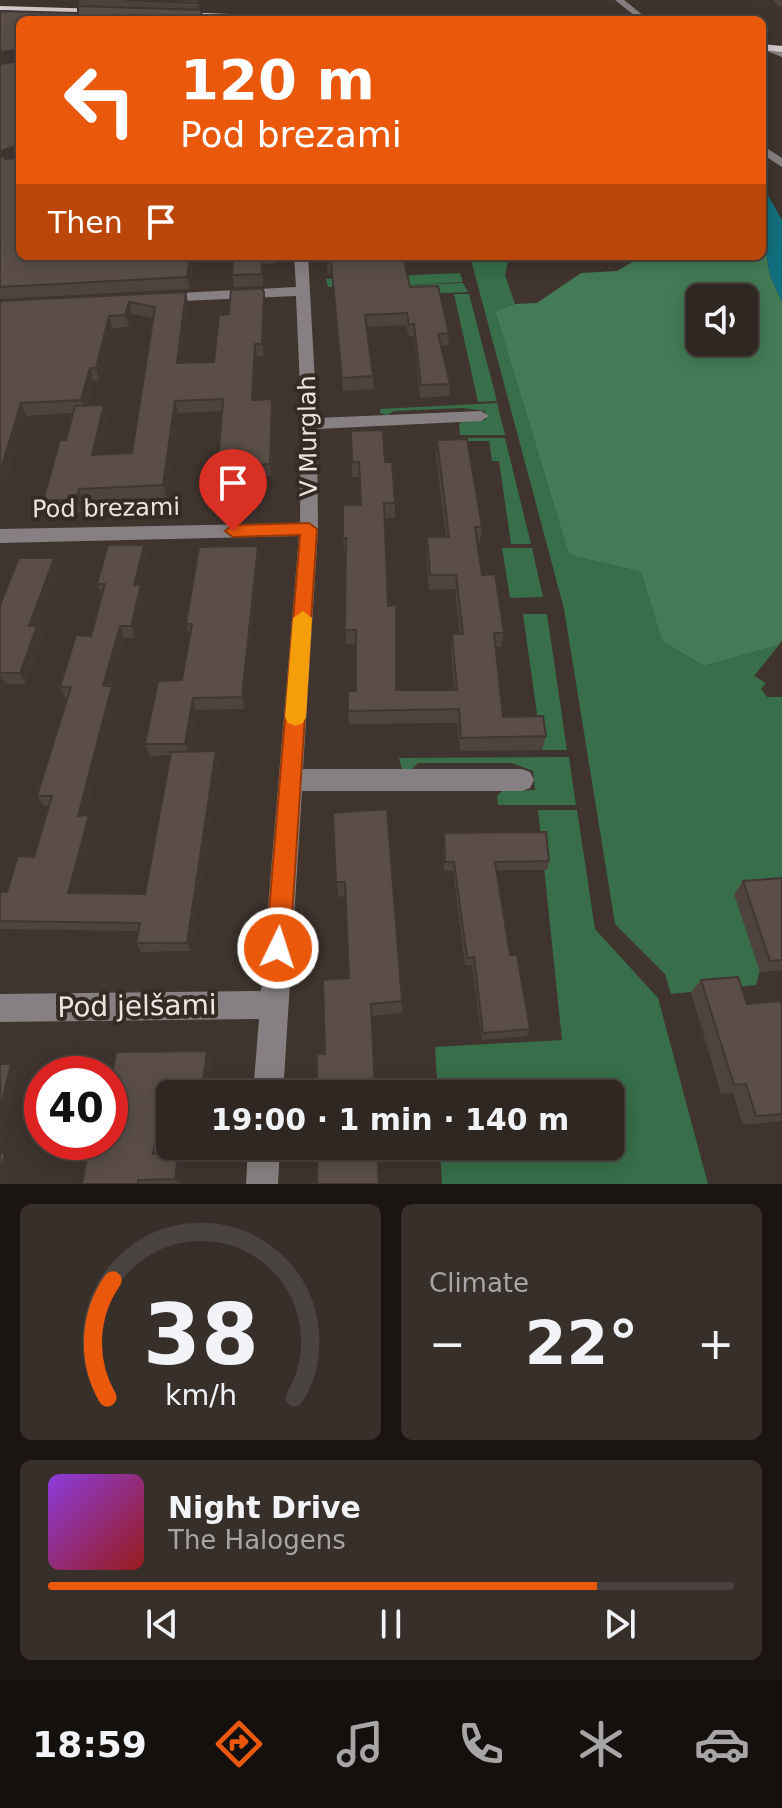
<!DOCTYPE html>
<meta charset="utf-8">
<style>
body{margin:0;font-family:"DejaVu Sans",sans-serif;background:#372f2a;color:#f1f3f6;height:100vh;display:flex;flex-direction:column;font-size:30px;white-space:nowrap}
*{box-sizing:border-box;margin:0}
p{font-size:26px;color:#a7a5a5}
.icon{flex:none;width:44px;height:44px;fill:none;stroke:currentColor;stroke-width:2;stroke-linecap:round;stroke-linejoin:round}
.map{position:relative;height:1184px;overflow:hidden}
.details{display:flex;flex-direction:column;gap:20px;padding:20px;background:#1a1513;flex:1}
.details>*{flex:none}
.hud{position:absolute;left:16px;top:16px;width:750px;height:244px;border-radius:12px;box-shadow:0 4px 20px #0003,0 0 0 2px #4a4440;background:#ea580c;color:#fff;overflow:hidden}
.tools{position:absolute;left:686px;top:284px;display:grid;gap:16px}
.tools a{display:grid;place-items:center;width:72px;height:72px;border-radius:12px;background:#2f2722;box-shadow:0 4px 20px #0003,0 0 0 2px #4a4440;font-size:40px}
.speed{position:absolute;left:24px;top:1056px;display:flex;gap:16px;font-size:40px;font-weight:700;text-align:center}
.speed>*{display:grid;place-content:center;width:104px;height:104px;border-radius:50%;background:#2f2722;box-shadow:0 4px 20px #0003,0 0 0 2px #4a4440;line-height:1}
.speed .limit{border:12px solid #d22;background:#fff;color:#111}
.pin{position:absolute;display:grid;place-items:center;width:68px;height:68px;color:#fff;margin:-82px -34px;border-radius:50% 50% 50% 0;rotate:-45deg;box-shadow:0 0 8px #0007}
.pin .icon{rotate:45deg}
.me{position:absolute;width:88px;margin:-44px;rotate:4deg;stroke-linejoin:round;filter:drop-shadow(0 0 6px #0008)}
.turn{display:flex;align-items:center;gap:28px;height:168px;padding:0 32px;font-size:36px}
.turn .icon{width:104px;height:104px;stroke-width:2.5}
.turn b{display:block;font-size:56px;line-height:68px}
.then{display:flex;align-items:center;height:76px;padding:0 32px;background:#0003;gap:16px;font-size:30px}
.big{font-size:60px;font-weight:700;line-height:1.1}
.details .card{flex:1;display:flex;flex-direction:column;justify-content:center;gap:12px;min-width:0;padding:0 28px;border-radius:12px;background:#372f2a}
.details .dial{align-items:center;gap:0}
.dial svg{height:208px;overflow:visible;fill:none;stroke:#4a4440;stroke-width:7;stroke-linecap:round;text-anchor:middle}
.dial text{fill:#f1f3f6;stroke:none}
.song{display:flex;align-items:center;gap:24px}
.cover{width:96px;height:96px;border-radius:12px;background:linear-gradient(135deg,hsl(270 70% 55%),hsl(0 70% 35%))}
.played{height:8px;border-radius:4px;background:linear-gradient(90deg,#ea580c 80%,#4a4440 80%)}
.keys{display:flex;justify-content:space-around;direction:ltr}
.heat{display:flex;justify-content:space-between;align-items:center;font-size:44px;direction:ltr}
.details .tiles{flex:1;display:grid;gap:20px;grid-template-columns:1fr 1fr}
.card:last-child{grid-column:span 2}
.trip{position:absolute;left:156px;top:1080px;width:468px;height:80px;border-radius:12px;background:#2f2722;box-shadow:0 4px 20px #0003,0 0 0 2px #4a4440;font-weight:700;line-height:80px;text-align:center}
.dock{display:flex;height:128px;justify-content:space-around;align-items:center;background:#13100e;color:#a7a5a5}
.dock .icon{width:56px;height:56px}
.dock .on{color:#ea580c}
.dock b{font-size:36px;color:#f1f3f6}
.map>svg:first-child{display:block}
.green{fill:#386e4a}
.forest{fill:#447b56;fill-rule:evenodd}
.water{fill:#12707e}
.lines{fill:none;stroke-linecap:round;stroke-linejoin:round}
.minor{fill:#878082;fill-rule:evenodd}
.major{fill:#d7c9cc;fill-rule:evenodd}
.wall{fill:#4e433e;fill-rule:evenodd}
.shaded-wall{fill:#403732}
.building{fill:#5b4e48;stroke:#403732;stroke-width:2}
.route{fill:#ea580c;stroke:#983908;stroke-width:2}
.slow{fill:#f59e0b}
.labels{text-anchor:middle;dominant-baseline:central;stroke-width:8;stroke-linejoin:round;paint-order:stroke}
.street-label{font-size:24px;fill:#ebe4e0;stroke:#352a24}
.near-street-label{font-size:28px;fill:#ebe4e0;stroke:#352a24}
</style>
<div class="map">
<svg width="782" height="1184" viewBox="0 0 782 1184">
<rect width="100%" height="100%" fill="#3f342e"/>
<path class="green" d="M 470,256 L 509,256 L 505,275 L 515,304 L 495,311 L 569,555 L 641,572 L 662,641 L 704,666 L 779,645 L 754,676 L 766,683 L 761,689 L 767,697 L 782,697 L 782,890 L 756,985 L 671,994 L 665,974 L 615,924 L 564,609 Z
M 460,273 L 463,282 L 389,286 L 463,283 L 468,292 L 380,296 L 379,285 L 328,287 L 326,279 Z
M 454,294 L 469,294 L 497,401 L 478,402 Z
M 497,403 L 505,435 L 460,435 L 459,424 L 464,420 L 486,420 L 485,411 L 463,408 L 394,411 L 387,415 L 380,413 L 380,409 Z
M 461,438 L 505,438 L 531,544 L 511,544 L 499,461 L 492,461 L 489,441 L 463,441 Z
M 502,548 L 532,548 L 543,597 L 510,598 Z
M 523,614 L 547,614 L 567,750 L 542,750 Z
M 569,757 L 576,805 L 498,805 L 497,796 L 502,791 L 535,790 L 533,771 L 512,763 L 418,763 L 412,769 L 402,769 L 399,758 Z
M 538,810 L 577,810 L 595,929 L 658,998 L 708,1184 L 442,1184 L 440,1146 L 610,1146 L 610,1094 L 438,1094 L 435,1047 L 562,1040 Z"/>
<path class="forest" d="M 762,229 L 770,276 L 782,302 L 782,640 L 779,645 L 704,666 L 662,641 L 641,572 L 569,555 L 495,311 L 515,304 L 537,303 L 581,273 L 617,271 L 643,256 L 762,256 ZM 700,298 L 744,298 L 744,342 L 700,342 Z"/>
<path class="water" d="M 762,185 L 782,220 L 782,302 L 770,276 L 762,229 Z"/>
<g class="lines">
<path class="minor" d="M 615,0 L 624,0 L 649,20 L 640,20 Z
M 767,45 L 782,51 L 782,57 L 764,50 Z
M 762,145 L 782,158 L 782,167 L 762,154 Z
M 294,256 L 308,256 L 317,418 L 481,411 L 489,416 L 481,421 L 317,429 L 318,529 L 303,769 L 522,769 L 530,772 L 534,780 L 530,788 L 522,791 L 302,791 L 283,1094 L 253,1094 L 259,1019 L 0,1022 L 0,994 L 261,991 L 299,536 L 0,543 L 0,529 L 300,523 L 301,411 L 296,296 L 160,302 L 153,298 L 160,294 L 296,287 Z
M 248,1146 L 280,1146 L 278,1184 L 246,1184 Z"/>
<path class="major" d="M 0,6 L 104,9 L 108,12 L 104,15 L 0,10 Z
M 176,12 L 310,17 L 314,20 L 173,17 Z
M 762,44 L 782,46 L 782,52 L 762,50 Z"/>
</g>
<path class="wall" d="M 78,0 L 197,0 L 199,10 L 80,6 Z
M 773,0 L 782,0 L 782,7 L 779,7 Z
M 78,6 L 201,10 L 203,20 L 20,20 L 20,256 L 73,256 L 72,261 L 106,259 L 107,256 L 193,256 L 190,289 L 0,299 L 0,66 L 1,64 L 19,61 L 19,60 L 0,62 L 0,11 L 78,13 Z
M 233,256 L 275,256 L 276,263 L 263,264 L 263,286 L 234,287 L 232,275 Z
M 326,256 L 410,287 L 449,333 L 448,345 L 441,346 L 450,384 L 449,396 L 420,398 L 414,336 L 409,337 L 406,325 L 367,327 L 373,376 L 374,389 L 343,391 L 332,274 L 328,274 Z
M 186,292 L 188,304 L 181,363 L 214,362 L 229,314 L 266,304 L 264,356 L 257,356 L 254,400 L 272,399 L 274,411 L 271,476 L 252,477 L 251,502 L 219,503 L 216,491 L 222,411 L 178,413 L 166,498 L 83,501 L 81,512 L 48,513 L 43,501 L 66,440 L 73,413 L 26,416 L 0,503 L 0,301 ZM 132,314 L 153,318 L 132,453 L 99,455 L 107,418 L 87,406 L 93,381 L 99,380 L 112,328 L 129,327 Z
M 351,431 L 385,462 L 395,503 L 395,518 L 385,518 L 388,606 L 396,690 L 454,690 L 451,648 L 452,634 L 460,634 L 455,589 L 429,590 L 426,552 L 427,537 L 446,537 L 436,455 L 437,440 L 482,527 L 480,542 L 477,542 L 482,575 L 504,633 L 501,647 L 496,647 L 503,717 L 546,736 L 542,750 L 460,751 L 457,723 L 349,724 L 348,711 L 356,691 L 356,644 L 346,644 L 346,553 L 344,553 L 343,538 L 361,505 L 360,477 L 352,477 Z
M 147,557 L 141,585 L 145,596 L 135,638 L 124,638 L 111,686 L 112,686 L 117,697 L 86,815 L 94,825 L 77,893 L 145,894 L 170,755 L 150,756 L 145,744 L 182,680 L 190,636 L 186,624 L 260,558 L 244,709 L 196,710 L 190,751 L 216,751 L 219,762 L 191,951 L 141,952 L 136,943 L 138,931 L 0,929 L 0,892 L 7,892 L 34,857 L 49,806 L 44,806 L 37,796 L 67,698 L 65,698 L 60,687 L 91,636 L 102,595 L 97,584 Z
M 54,558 L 59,569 L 38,627 L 43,637 L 26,684 L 6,684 L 0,701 L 0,605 Z
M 333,813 L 402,1001 L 402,1013 L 372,1016 L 375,1094 L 325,1054 L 349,978 L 346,896 L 338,897 Z
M 444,833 L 549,861 L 547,870 L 496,870 L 510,955 L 530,1029 L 527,1036 L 482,1040 L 472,965 L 465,965 L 453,871 L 444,871 L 443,842 Z
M 782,878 L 782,970 L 760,972 L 734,894 L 743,881 Z
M 701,980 L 747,1004 L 782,1005 L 782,1121 L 743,1125 L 733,1093 L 721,1094 L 691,992 Z
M 211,1058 L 208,1088 L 169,1088 L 159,1154 L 178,1154 L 183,1158 L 180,1183 L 82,1184 L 99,1146 L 110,1085 Z"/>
<path class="shaded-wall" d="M 17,50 L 20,60 L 0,62 L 0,52 Z
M 16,146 L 19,157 L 2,165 L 0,158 L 1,150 Z
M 66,256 L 73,256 L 68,273 L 65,261 Z
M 190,256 L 193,256 L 190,289 L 187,277 Z
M 186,292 L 188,304 L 180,376 L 177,363 Z
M 264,292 L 266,304 L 264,356 L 262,344 Z
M 129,302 L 132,314 L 129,327 L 125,315 Z
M 109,316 L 112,328 L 99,380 L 96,368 Z
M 255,344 L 257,356 L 254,412 L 252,400 Z
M 90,368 L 93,381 L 85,413 L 81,400 Z
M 272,399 L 274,411 L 271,476 L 270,464 Z
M 175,401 L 178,413 L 166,498 L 163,485 Z
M 21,403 L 26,416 L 0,503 L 0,472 Z
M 104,405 L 107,418 L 96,467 L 92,455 Z
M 250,465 L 252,477 L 251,502 L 249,489 Z
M 79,489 L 83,501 L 81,512 L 76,499 Z
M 144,545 L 147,557 L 138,596 L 134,585 Z
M 258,546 L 260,558 L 244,709 L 242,697 Z
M 54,558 L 59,569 L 38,627 L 43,637 L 26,684 L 20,673 L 29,626 Z
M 141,585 L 145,596 L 135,638 L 131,626 Z
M 120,626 L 124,638 L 108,697 L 103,686 Z
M 0,674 L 6,684 L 0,701 Z
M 112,686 L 117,697 L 84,826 L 78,816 Z
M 193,698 L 196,710 L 189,755 L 185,744 Z
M 1,747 L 8,759 L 0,784 L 0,749 Z
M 216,751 L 219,762 L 191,951 L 187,943 Z
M 89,815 L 94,825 L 75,902 L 68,893 Z
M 207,1051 L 211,1058 L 208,1088 L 203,1082 Z
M 11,1064 L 19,1070 L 0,1154 L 0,1109 Z
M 164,1082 L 169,1088 L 159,1158 L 153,1154 Z
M 5,1153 L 14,1158 L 8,1184 L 0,1184 L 0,1174 Z
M 178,1154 L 183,1158 L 180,1183 L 175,1179 Z"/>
<path class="building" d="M 125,0 L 197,0 L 198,3 Z
M 78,6 L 201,10 L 203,20 L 20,20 L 20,53 L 17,50 L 0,52 L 0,11 L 78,13 Z
M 20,55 L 20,256 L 66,256 L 65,261 L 106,259 L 107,256 L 190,256 L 187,277 L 0,287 L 0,155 L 6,159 L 17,158 L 20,149 L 16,146 L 0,151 L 0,66 L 1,64 L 19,61 Z
M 233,256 L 261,256 L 262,274 L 232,275 Z
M 326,256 L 403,256 L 410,287 L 438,286 L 449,333 L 438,334 L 450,384 L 421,385 L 414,324 L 409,325 L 407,313 L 365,315 L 373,376 L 342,378 L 331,262 L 327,262 Z
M 262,288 L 264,292 L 262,344 L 255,344 L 252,400 L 272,399 L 270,464 L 250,465 L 249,489 L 216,491 L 223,399 L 175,401 L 163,485 L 79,489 L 76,499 L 43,501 L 60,440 L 66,440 L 75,406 L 104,405 L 92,455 L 132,453 L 155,307 L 129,302 L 125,315 L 109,316 L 96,368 L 90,368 L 81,400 L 21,403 L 0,472 L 0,301 L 186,292 L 177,363 L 214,362 L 219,315 L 229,314 L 231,290 Z
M 383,430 L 385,462 L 392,462 L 395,503 L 384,503 L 388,606 L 396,605 L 396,690 L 457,690 L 452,634 L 463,634 L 456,575 L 430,575 L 427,537 L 449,537 L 437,440 L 467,439 L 482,527 L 475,527 L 482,575 L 495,574 L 504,633 L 494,633 L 503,717 L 543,716 L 546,736 L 461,738 L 459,709 L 348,711 L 348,691 L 356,691 L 356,630 L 345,630 L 346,538 L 343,538 L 343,505 L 361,505 L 359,462 L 352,462 L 351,431 Z
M 108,545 L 144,545 L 134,585 L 141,585 L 131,626 L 120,626 L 103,686 L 112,686 L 78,816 L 89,815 L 68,893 L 145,894 L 171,752 L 216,751 L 187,943 L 136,943 L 140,923 L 0,921 L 0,892 L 7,892 L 18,856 L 34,857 L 52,796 L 37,796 L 71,687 L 60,687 L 76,635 L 91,636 L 105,584 L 97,584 Z
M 258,546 L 242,697 L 193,698 L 185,744 L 145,744 L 158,681 L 182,680 L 192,624 L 186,624 L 199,547 Z
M 19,558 L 54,558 L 29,626 L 37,626 L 20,673 L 0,673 L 0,605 Z
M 387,809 L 402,1001 L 371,1004 L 375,1094 L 317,1094 L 317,1054 L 325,1054 L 323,980 L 349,978 L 345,882 L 336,882 L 333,813 Z
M 546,832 L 549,861 L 495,862 L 510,955 L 517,955 L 530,1029 L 483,1033 L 474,957 L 467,958 L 454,862 L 445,862 L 444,833 Z
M 782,878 L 782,960 L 770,961 L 743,881 Z
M 738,977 L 747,1004 L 780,1001 L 782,1005 L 782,1114 L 756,1116 L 746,1084 L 734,1085 L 701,980 Z
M 207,1051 L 203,1082 L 164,1082 L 153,1154 L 178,1154 L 175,1179 L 138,1180 L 138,1184 L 82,1184 L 89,1147 L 99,1146 L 100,1142 L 110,1142 L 110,1085 L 116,1052 Z
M 0,1064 L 11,1064 L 0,1109 Z
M 317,1146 L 377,1146 L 379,1184 L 317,1184 Z
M 0,1153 L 5,1153 L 0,1174 Z"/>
<path class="route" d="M 309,523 L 317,529 L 290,948 L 287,957 L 278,961 L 269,957 L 266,948 L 300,535 L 233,537 L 225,531 L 233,525 Z"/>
<path class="slow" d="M 303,611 L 312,618 L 306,717 L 303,723 L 296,726 L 288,723 L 285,717 L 293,618 Z"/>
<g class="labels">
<g class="street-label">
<text transform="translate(308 436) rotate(-91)">V Murglah</text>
<text transform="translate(106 508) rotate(-1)">Pod brezami</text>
</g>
<g class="near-street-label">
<text transform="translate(137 1006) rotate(-1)">Pod jelšami</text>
</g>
</g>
</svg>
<div class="tools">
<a><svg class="icon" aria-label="sound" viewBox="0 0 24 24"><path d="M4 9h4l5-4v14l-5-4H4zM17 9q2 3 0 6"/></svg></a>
</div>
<div class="speed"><div class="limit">40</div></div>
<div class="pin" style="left:233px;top:531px;background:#d93025"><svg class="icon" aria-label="arrive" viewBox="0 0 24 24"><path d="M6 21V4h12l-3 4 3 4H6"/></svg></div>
<svg class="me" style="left:278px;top:948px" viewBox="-20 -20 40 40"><circle r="17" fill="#ea580c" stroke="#fff" stroke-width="3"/><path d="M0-11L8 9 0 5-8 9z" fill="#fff"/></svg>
<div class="trip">19:00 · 1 min · 140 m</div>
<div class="hud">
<div class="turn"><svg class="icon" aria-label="left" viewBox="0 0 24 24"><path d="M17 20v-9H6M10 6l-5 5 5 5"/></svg><div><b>120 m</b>Pod brezami</div></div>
<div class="then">Then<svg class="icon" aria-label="arrive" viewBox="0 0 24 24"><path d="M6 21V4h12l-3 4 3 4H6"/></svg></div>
</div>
</div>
<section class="details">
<div class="tiles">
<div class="card dial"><svg viewBox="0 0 100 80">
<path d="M14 69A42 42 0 1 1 86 69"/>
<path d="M14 69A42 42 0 0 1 16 24" stroke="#ea580c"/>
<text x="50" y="56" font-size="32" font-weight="700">38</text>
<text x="50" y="72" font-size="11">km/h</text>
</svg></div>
<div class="card"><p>Climate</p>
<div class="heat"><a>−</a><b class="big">22°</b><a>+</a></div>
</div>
<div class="card">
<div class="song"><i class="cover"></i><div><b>Night Drive</b><p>The Halogens</p></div></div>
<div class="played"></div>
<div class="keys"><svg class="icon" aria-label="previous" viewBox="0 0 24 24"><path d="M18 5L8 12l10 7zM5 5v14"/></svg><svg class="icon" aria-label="pause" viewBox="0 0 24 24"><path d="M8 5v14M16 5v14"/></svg><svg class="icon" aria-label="next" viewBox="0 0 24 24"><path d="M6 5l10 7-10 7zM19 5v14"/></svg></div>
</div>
</div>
</section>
<nav class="dock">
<b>18:59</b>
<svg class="icon on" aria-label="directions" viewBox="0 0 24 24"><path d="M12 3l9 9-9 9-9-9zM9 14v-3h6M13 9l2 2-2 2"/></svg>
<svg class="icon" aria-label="music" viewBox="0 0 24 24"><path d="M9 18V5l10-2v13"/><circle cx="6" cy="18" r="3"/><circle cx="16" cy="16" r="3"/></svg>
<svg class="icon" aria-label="phone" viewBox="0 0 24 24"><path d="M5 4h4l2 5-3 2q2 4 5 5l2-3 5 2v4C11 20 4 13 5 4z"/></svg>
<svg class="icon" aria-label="climate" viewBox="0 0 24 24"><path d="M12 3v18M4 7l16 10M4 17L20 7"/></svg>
<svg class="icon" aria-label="car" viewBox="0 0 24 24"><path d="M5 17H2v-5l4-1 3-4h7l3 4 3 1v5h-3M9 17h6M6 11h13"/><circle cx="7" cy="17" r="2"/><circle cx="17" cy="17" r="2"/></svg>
</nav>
